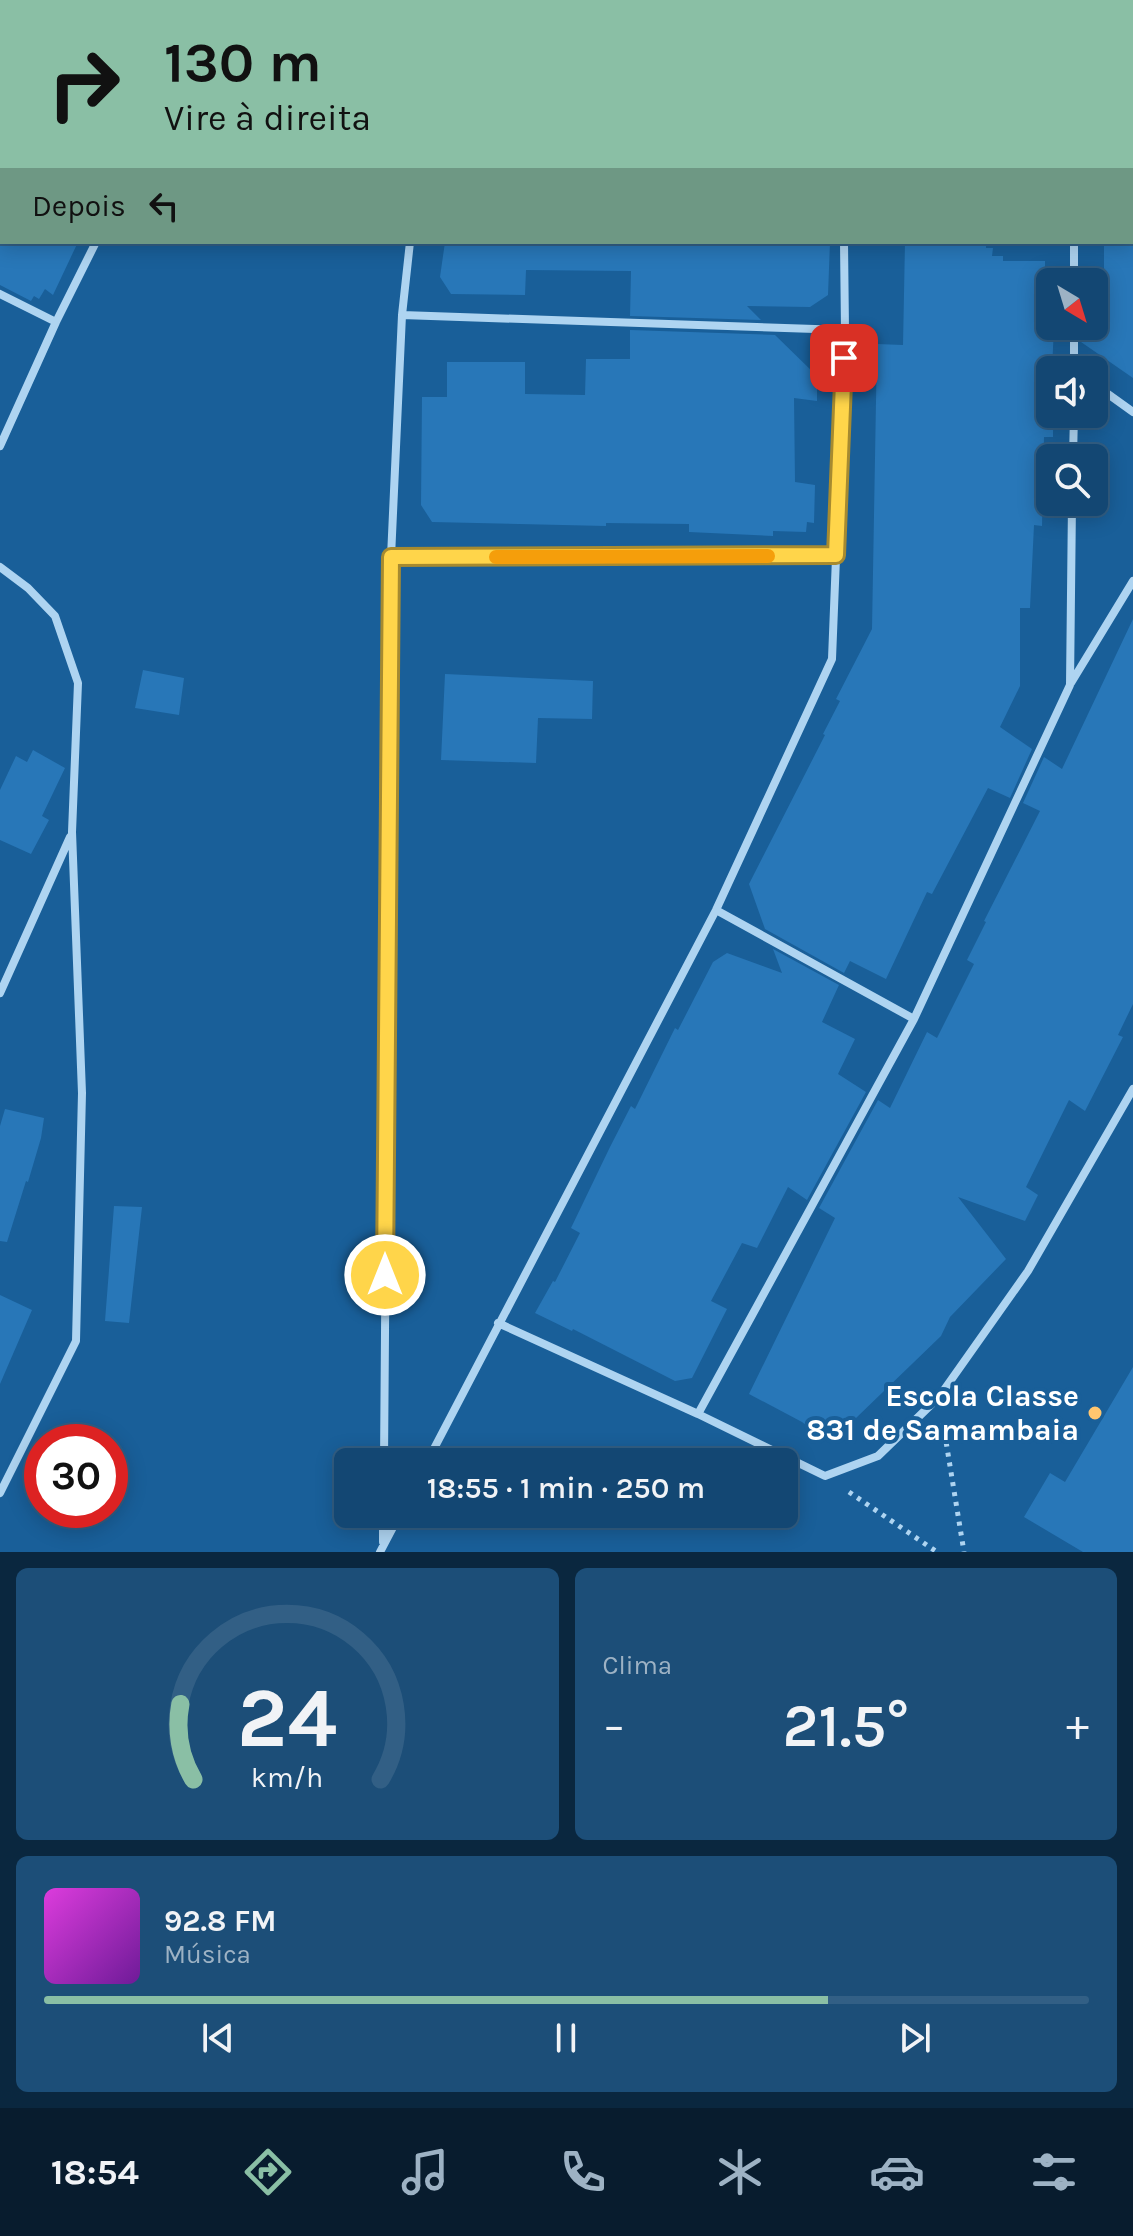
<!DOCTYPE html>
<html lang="pt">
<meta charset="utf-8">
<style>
body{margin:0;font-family:Karla,sans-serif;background:#1c4e78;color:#f1f3f6;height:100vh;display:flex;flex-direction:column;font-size:30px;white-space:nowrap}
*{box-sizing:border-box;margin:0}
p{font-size:26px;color:#9db2c4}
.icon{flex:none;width:44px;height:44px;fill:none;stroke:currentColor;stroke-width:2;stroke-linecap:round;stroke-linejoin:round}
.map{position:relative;height:1552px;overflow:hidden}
.details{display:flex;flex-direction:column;gap:16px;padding:16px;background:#0a273f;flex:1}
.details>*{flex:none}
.hud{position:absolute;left:0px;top:0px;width:1134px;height:244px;box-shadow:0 4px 20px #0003,0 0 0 2px #325f85;background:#8abfa5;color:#111;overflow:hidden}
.needle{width:52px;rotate:142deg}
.tools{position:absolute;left:1036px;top:268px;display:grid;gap:16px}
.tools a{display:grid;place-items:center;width:72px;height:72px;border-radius:12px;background:#134773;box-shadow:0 4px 20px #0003,0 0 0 2px #325f85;font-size:40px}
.speed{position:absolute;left:24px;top:1424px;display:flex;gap:16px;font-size:40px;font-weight:700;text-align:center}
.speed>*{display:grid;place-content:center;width:104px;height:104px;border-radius:50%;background:#134773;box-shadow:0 4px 20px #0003,0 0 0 2px #325f85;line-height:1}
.speed .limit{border:12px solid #d22;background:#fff;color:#111}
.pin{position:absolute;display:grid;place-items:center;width:68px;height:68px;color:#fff;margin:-34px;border-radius:16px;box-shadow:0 4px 12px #0006}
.me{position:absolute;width:88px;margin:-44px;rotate:0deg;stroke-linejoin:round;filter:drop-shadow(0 0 6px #0008)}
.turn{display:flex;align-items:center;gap:28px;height:168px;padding:0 32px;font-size:36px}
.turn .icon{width:104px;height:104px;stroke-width:2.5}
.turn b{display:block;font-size:56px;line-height:68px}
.then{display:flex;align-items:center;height:76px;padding:0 32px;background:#0003;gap:16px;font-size:30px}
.big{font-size:60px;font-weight:600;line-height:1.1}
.details .tile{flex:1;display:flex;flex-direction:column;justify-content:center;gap:12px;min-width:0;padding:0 28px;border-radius:12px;background:#1c4e78}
.details .dial{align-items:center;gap:0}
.dial svg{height:208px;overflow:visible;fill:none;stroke:#325f85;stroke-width:7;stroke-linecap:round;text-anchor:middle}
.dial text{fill:#f1f3f6;stroke:none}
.song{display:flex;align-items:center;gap:24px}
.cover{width:96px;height:96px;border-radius:12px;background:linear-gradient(135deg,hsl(300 70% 55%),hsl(280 70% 35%))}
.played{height:8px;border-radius:4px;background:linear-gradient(90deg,#8abfa5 75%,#325f85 75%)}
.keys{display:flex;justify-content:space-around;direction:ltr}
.heat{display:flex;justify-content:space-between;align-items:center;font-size:44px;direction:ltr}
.details .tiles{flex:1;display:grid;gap:16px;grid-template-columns:1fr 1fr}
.tile:last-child{grid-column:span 2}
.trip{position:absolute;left:334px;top:1448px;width:464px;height:80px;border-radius:12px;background:#134773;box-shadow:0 4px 20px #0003,0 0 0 2px #325f85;font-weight:600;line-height:80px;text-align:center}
.menu{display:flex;height:128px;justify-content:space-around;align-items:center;background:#081c2e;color:#9db2c4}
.menu .icon{width:56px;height:56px}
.menu .on{color:#8abfa5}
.menu b{font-size:36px;color:#f1f3f6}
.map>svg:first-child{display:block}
.building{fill:#2877b8}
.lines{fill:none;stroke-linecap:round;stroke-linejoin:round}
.path{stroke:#aed4f1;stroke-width:5;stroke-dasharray:4 6;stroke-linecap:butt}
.street{stroke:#aed4f1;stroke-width:8}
.route-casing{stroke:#a68a30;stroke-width:20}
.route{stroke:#ffd54a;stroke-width:14}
.slow{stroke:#f59e0b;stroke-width:14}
.poi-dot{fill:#ffc66f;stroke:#195f99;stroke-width:3}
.labels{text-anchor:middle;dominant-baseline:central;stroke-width:8;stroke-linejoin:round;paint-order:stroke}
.poi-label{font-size:30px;font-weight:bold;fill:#fff;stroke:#195f99;text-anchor:end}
</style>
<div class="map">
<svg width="1133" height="1552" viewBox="0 0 1133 1552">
<rect width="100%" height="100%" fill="#195f99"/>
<path class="building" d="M 0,242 L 78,242 L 53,295 L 45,289 L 39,299 L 34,296 L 31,301 L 0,285 Z
M 445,242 L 830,242 L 828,295 L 810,307 L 747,306 L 761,320 L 630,316 L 631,271 L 526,270 L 525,295 L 451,294 L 440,277 Z
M 905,242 L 986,242 L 986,248 L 993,248 L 992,256 L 1003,256 L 1003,261 L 1045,261 L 1045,273 L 1067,276 L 1067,282 L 1050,282 L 1050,326 L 1054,326 L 1050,414 L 1053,414 L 1053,437 L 1044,437 L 1042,526 L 1034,525 L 1030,608 L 1020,608 L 1020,686 L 1000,727 L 1032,749 L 1010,798 L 988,788 L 932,894 L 927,892 L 886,979 L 850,961 L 844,973 L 765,929 L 749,884 L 825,735 L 823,734 L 840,701 L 836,699 L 872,629 L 877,344 L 903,345 Z
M 1104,242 L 1133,242 L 1133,378 L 1081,342 L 1081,326 L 1094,326 L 1094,282 L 1081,282 L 1081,278 L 1104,282 Z
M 630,330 L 775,335 L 817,376 L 817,401 L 794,398 L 795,482 L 815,485 L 814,523 L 807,522 L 806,532 L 773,531 L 773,536 L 689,532 L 689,524 L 606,523 L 606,526 L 432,522 L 421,505 L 422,397 L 447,397 L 447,362 L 525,362 L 525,394 L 585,395 L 586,359 L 630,359 Z
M 1133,619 L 1133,1004 L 1118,1035 L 1123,1037 L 1085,1111 L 1069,1100 L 1026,1187 L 1038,1195 L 1025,1221 L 958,1197 L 1006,1259 L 950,1317 L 941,1336 L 856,1418 L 824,1439 L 802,1422 L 749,1394 L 835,1218 L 819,1208 L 878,1100 L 890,1108 L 927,1032 L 937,1038 L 974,964 L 967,960 L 986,922 L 984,921 L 1040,811 L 1023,803 L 1044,757 L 1062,769 Z
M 143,670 L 184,678 L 179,715 L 135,708 Z
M 445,674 L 593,681 L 592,719 L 538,718 L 536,763 L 441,760 Z
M 33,750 L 65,768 L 42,816 L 49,820 L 31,854 L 0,840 L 0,790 L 16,756 L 27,762 Z
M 773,949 L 839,985 L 822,1022 L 855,1039 L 838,1074 L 866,1092 L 807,1200 L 788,1187 L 757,1248 L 742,1243 L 711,1301 L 727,1309 L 692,1378 L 675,1381 L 573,1329 L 572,1331 L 535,1313 L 553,1281 L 555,1282 L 580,1233 L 571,1228 L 610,1147 L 631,1106 L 635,1109 L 675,1028 L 678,1030 L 713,962 L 727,953 L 782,973 Z
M 5,1109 L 44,1118 L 41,1138 L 28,1182 L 26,1181 L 7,1242 L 0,1241 L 0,1126 Z
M 114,1206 L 142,1207 L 129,1323 L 105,1321 Z
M 0,1295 L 32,1310 L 0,1384 Z
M 1133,1367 L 1133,1552 L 1083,1552 L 1024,1517 L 1050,1473 L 1065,1482 Z"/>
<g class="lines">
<path class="path" d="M 943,1423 L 964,1552
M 849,1492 L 937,1552"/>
<path class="street" d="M 622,0 L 622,2
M 217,2 L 218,0
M 470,2 L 471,0
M 845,2 L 845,0
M 1079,2 L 1079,0
M 1132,150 L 1133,151
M 1074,242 L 1074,282
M 0,294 L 56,322
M 402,315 L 845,330
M 1074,326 L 1074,370
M 1094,384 L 1133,412
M 0,446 L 56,322 L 96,242
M 1073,458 L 1074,414
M 391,557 L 836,555
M 0,567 L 28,588 L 55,616 L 78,683 L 72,832 L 82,1093 L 76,1341 L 0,1493
M 1071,683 L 1133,581
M 716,910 L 914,1019
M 0,993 L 70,837
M 498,1323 L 698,1414 L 825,1476 L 878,1456 L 939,1397 L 1028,1271 L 1133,1089
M 698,1414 L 914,1019 L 1070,685 L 1072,502
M 384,1462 L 391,557 L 402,315 L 410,242
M 427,1462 L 716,910 L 832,659 L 845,330 L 844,242
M 383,1542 L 383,1514
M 380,1552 L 400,1514"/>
</g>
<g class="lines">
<g class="route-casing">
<path id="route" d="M 385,1275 L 391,557 L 836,555 L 844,358"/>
</g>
<use href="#route" class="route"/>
<path class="slow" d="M 496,557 L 768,556"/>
</g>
<circle class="poi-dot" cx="1095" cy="1413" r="8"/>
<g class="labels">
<g class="poi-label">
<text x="1079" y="1396">Escola Classe<tspan x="1079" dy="34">831 de Samambaia</tspan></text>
</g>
</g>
</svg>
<div class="tools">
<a><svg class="needle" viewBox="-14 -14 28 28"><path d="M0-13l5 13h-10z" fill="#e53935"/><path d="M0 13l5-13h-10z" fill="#9db2c4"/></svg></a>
<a><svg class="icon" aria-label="sound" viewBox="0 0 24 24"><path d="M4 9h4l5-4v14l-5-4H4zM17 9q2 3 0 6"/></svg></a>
<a><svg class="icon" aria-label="search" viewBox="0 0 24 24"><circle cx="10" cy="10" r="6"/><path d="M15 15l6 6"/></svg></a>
</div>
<div class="speed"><div class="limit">30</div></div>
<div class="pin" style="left:844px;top:358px;background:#d93025"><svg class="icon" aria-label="arrive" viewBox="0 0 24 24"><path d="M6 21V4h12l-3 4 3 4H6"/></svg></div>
<svg class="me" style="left:385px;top:1275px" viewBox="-20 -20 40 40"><circle r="17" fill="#ffd54a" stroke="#fff" stroke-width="3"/><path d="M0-11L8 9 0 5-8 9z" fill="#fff"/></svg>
<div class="trip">18:55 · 1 min · 250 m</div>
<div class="hud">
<div class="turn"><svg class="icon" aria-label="right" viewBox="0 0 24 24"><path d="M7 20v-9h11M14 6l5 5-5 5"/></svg><div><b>130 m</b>Vire à direita</div></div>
<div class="then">Depois<svg class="icon" aria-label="left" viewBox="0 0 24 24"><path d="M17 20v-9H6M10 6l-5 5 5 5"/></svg></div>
</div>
</div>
<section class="details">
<div class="tiles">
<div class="tile dial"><svg viewBox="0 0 100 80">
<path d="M14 69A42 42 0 1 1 86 69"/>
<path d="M14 69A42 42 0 0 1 9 40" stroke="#8abfa5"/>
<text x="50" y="56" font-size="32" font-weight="700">24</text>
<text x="50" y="72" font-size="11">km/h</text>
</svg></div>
<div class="tile"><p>Clima</p>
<div class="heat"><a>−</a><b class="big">21.5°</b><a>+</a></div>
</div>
<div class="tile">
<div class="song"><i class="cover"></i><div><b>92.8 FM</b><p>Música</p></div></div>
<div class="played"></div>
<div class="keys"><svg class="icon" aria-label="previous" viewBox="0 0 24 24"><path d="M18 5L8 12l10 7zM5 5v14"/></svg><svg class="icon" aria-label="pause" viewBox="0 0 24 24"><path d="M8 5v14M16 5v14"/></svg><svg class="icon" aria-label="next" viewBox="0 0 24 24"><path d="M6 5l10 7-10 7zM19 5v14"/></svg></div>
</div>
</div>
</section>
<nav class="menu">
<b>18:54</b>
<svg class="icon on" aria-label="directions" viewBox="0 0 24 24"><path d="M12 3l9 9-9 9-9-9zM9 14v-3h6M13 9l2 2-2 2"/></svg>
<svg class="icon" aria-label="music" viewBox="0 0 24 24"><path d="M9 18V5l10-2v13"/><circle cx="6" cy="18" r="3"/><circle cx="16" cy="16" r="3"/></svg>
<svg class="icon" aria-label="phone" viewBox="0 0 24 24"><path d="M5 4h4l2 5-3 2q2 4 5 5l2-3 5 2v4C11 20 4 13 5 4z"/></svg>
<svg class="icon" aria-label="climate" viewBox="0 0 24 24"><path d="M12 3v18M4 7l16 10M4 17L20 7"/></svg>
<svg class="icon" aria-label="car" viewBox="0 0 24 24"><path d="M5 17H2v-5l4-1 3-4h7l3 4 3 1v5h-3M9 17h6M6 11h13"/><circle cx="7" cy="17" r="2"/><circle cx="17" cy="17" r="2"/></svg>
<svg class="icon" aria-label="filters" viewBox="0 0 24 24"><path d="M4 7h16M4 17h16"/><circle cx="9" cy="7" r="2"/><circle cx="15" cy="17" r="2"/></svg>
</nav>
